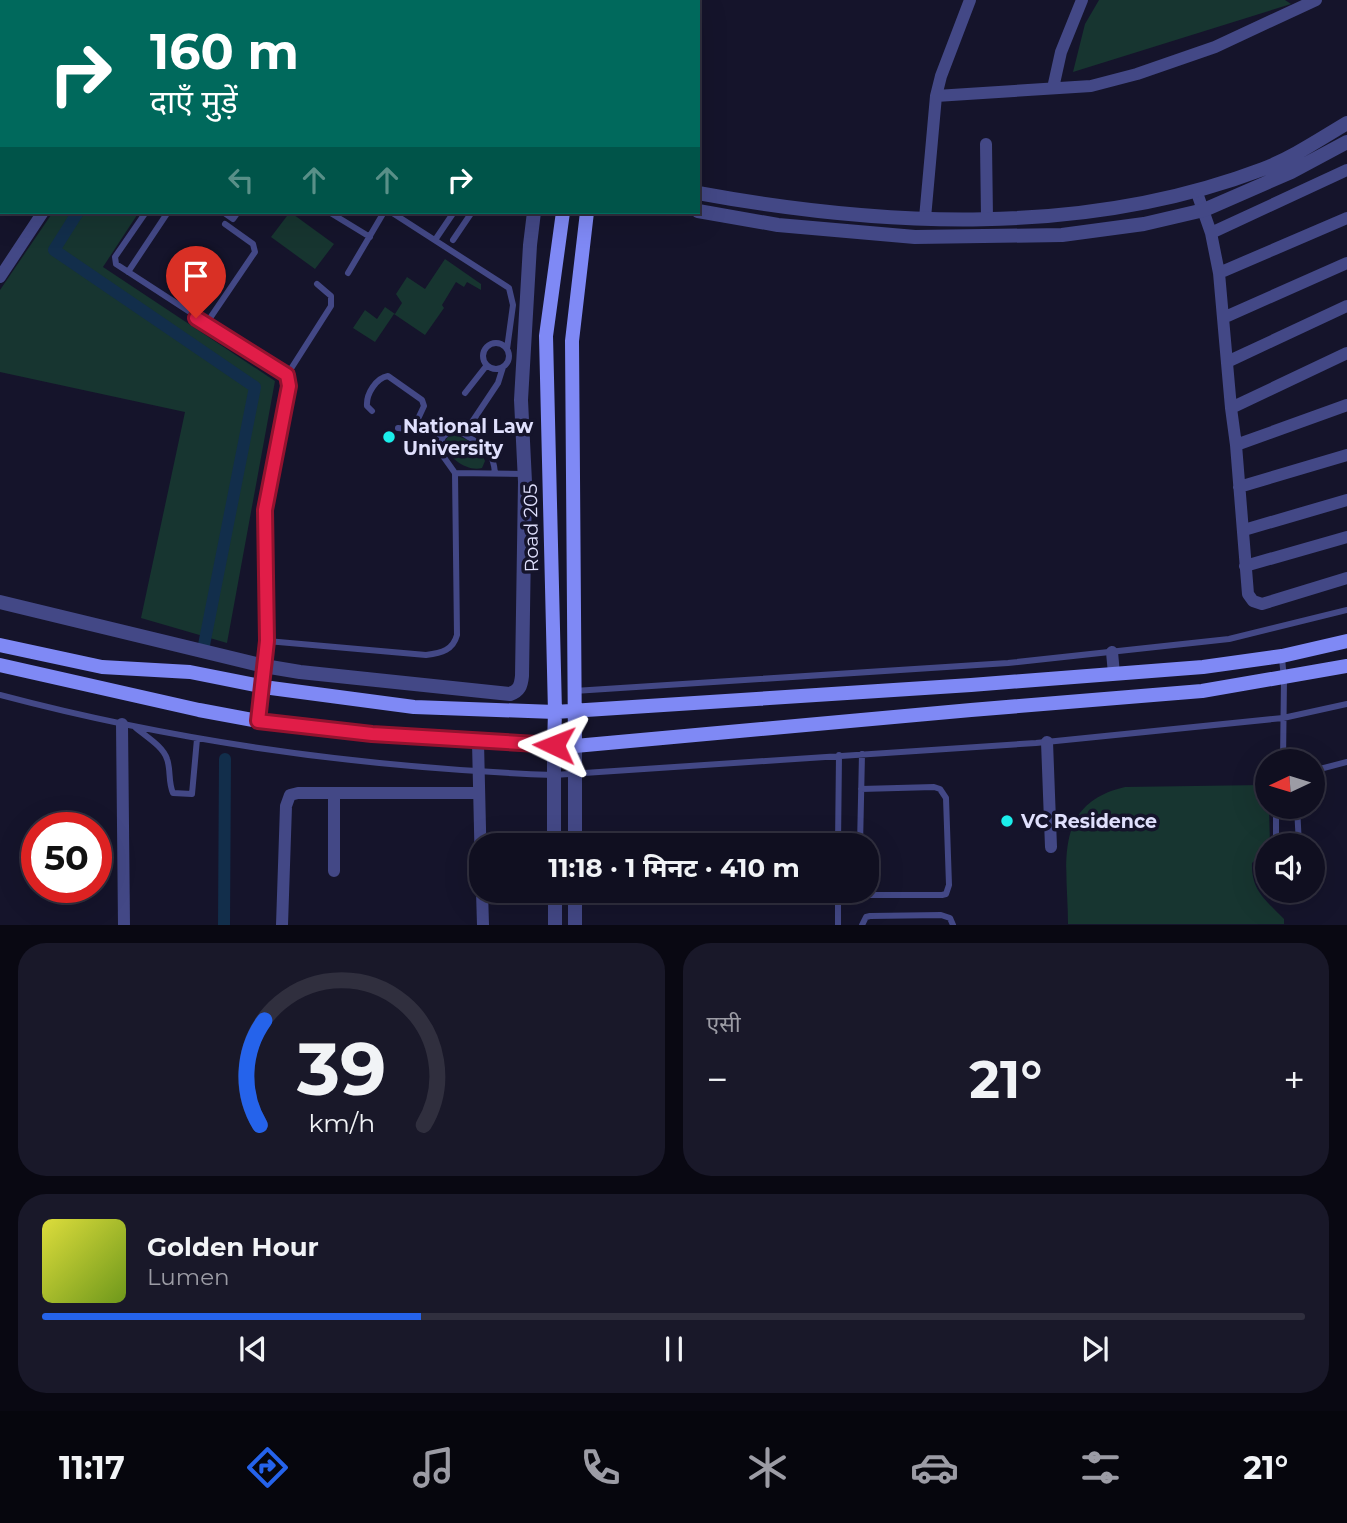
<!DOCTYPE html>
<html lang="hi">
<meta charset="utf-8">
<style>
body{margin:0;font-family:Montserrat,"Noto Sans Devanagari",sans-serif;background:#191829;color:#f1f3f6;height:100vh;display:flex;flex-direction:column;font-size:26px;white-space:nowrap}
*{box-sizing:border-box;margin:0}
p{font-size:23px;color:#9c9ca5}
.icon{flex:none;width:38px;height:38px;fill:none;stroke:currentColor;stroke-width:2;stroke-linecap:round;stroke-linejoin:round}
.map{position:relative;height:925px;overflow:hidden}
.panel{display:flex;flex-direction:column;gap:18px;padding:18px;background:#090812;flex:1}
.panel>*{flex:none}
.top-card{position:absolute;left:0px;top:0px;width:700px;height:214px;box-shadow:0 7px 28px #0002,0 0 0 2px #302f3e;background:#00695c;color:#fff;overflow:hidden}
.needle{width:46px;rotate:266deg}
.tools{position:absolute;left:1255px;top:749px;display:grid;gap:14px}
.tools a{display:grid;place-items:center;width:70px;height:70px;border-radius:50%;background:#100f20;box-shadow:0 7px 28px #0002,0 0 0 2px #302f3e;font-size:35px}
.speed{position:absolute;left:21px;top:812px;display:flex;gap:14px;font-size:35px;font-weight:700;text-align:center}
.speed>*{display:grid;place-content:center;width:91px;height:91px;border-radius:50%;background:#100f20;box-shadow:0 7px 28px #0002,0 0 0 2px #302f3e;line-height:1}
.speed .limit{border:10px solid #d22;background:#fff;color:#111}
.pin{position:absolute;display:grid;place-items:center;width:60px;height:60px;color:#fff;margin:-72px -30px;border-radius:50% 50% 50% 0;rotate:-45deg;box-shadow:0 0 7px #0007}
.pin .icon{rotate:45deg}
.me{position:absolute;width:77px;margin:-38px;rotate:272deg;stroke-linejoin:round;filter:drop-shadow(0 0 5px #0008)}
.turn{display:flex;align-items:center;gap:24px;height:147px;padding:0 35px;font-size:32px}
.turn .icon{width:91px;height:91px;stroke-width:2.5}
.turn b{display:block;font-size:49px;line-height:60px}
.lanes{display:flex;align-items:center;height:66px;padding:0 35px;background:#0003;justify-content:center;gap:35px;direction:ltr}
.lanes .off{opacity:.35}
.big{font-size:52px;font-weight:700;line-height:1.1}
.panel .tile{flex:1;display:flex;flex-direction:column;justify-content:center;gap:10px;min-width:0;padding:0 24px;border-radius:28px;background:#191829}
.panel .dial{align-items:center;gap:0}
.dial svg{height:182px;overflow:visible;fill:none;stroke:#302f3e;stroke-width:7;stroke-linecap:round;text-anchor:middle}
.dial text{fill:#f1f3f6;stroke:none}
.song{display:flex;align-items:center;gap:21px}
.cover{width:84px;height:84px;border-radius:10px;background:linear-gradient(135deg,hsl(60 70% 55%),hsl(80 70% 35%))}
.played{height:7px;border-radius:4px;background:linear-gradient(90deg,#2563eb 30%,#302f3e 30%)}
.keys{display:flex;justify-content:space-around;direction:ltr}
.heat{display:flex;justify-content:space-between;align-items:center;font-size:38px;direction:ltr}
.panel .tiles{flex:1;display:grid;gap:18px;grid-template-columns:1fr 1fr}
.tile:last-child{grid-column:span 2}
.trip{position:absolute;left:469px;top:833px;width:410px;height:70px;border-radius:28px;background:#100f20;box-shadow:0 7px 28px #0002,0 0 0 2px #302f3e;font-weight:700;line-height:70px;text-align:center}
.dock{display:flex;height:112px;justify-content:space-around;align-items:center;background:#06060d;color:#9c9ca5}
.dock .icon{width:49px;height:49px}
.dock .active{color:#2563eb}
.dock b{font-size:32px;color:#f1f3f6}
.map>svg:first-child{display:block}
.green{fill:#173530}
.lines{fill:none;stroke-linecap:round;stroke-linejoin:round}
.canal{stroke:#122e4b;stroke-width:12}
.service{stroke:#434886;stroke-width:6}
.minor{stroke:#434886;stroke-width:12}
.tertiary{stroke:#434886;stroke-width:14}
.secondary{stroke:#7f89f5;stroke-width:14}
.route-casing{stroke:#92132f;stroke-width:18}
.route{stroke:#e11d48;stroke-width:12}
.poi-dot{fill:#1beeeb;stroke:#15142b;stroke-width:2.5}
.labels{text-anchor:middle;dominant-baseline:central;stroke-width:7;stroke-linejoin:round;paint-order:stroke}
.poi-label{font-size:19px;font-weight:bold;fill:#e0e0fd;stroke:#15142b;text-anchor:start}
.street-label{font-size:19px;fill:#e0e0fd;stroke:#15142b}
</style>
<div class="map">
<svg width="1347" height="925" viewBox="0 0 1347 925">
<rect width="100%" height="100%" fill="#15142b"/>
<path class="green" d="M 1099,0 L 1285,0 L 1291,4 L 1073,72 L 1085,24 Z
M 53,212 L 139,212 L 103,267 L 275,381 L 227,643 L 141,618 L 185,412 L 0,372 L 0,290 Z
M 290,212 L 334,244 L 315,269 L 271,237 Z
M 445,259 L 481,284 L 481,290 L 467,282 L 464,287 L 456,282 L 442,305 L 444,308 L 425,335 L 394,314 L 375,342 L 353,328 L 365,310 L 377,319 L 385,307 L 395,314 L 402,303 L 396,294 L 407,277 L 425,289 Z
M 453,435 C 468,438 480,446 485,461 L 482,468 C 467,472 449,458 443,444 L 448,437 Z
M 1263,785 L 1267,791 L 1267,807 L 1269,807 L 1270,845 L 1267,845 L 1267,849 L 1252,863 C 1251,891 1266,900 1284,919 L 1284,924 L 1068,924 C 1068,866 1051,804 1125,787 Z"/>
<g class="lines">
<path class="canal" d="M 211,2 L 212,0
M 78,212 L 54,250 L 255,387 L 204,645
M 224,925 L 225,759"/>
<path class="service" d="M 542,0 L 543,2
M 295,2 L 296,0
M 388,2 L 389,0
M 567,2 L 568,0
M 146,212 L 115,257 L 116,264 L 287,375 L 289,386 L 265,510 L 267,641 L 258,719
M 223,212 L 233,219 L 238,212
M 329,212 L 370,237
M 391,212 L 509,288 L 513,305 L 507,349
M 435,240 L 454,212
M 453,240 L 472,212
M 128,272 L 168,212
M 348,273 L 384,212
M 206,324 L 255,252 L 253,244 L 225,224
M483 356a13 13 0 1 1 26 0a13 13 0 1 1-26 0Z
M 287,375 L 331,306 L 331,296 L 317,284
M 465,393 L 487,365
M 372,411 L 367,406 C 366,394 376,378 388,376 L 422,400 L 424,406 L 417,421 L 443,437 L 451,430 L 464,434
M 398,428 L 408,429 L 417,421
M 443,437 L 438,449 L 455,473
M 495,473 C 493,449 483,447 464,434 L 498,383 L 503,367
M 267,641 L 426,655 C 442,653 453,650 457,635 L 455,473 L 525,474
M 1282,658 L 1284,679 L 1283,761
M 574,691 L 1008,663 L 1229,639 L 1347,610
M 0,695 C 181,743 367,768 554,775 L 1036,743 L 1283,718 L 1347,704
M 135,727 C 145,736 163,746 167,759 C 171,770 168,782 173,793 L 192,794 L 197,739
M 1312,771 L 1347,762
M 1297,807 L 1299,845
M 838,845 L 839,755
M 860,845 L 862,754
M 1276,845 L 1276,807
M 860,891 L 866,895 L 942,895 L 946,894 L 949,885 L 946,798 L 940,789 L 934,787 L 861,789
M 838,925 L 838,891
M 862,925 L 866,917 L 870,916 L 941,915 L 950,918 L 953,925"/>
<path class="minor" d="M 183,2 L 184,0
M 589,2 L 589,0
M 662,2 L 662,0
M 0,57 L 2,58
M 1053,88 L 1061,52 L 1082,0
M 936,96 L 941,76 L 970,0
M 986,144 L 987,218
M 1196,190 L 1211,233 L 1219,273 L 1231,408 L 1236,445 L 1248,594 L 1253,601 L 1262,604 L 1347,578
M 925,218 L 936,96 L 1091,86 L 1137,74 L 1215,47 L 1316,0
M 1211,233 L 1347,170
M 1219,273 L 1347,218
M 0,277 L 43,212
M 1223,318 L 1347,263
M 1227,362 L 1347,306
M 1231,408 L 1347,353
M 1236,445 L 1347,405
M 1239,487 L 1347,455
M 1244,530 L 1347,500
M 1245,566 L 1347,537
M 1112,652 L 1114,674
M 122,724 L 124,925
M 478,742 L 481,872
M 1047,742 L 1051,847
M 334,793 L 334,871
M 482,891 L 483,925
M 282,925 L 286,806 L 290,795 L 298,793 L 479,793"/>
<path class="tertiary" d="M 196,0 L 197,2
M 223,0 L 226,2
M 698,193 C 883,227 1084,237 1263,169 C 1292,158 1320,139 1347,123
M 698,211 L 778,225 L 915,237 L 1062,235 L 1144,224 L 1204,210 L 1291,172 L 1347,142
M 0,602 L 264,666 L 300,672 L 510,694 C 519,691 521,686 522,676 L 525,482 L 521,400 L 530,245 L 534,212
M 554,745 L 554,845
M 575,746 L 575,845
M 555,891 L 555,925
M 575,891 L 575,925"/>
<path class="secondary" d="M 618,2 L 619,0
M 641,2 L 641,0
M 0,645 L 102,667 L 190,672 L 271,688 L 414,707 L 555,712 L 971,685 L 1203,667 L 1282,656 L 1347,641
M 0,665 L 199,710 L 258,721 L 372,734 L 575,746 L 971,710 L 1202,691 L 1347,666
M 554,745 L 555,712 L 546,336 L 563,212
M 575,746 L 572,341 L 587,212"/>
</g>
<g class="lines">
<g class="route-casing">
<path id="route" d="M 196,318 L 287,375 L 289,386 L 265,510 L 267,641 L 258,721 L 372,734 L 554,745"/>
</g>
<use href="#route" class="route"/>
</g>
<g class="poi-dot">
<circle cx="389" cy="437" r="7"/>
<circle cx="1007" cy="821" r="7"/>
</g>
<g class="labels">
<g class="poi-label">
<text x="403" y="426">National Law<tspan x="403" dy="22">University</tspan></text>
<text x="1021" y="821">VC Residence</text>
</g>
<g class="street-label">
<text transform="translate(531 528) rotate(-91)">Road 205</text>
</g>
</g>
</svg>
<div class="tools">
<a><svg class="needle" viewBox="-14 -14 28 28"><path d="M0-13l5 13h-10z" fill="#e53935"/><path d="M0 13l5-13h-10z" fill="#9c9ca5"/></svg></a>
<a><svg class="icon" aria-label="sound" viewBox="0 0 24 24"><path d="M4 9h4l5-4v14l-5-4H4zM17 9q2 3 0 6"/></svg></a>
</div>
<div class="speed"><div class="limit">50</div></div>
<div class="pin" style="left:196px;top:318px;background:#d93025"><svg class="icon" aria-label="arrive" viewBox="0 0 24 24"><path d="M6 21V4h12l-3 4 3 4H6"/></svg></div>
<svg class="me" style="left:554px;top:745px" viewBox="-20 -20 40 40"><path d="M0-17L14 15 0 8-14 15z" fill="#e11d48" stroke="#fff" stroke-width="4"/></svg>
<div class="trip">11:18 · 1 मिनट · 410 m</div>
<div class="top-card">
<div class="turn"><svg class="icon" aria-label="right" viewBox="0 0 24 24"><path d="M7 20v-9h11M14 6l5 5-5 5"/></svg><div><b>160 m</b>दाएँ मुड़ें</div></div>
<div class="lanes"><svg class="icon off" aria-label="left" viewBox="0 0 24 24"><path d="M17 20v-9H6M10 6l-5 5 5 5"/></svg><svg class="icon off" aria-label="ahead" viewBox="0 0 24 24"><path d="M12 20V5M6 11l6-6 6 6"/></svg><svg class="icon off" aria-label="ahead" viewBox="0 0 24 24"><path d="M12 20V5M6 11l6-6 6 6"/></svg><svg class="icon" aria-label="right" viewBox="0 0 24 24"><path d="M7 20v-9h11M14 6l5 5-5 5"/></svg></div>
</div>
</div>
<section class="panel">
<div class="tiles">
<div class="tile dial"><svg viewBox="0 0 100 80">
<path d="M14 69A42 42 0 1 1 86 69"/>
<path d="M14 69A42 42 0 0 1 16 23" stroke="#2563eb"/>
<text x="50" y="56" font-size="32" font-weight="700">39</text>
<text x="50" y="72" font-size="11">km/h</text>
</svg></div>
<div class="tile"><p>एसी</p>
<div class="heat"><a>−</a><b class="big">21°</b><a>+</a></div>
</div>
<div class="tile">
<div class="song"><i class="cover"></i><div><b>Golden Hour</b><p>Lumen</p></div></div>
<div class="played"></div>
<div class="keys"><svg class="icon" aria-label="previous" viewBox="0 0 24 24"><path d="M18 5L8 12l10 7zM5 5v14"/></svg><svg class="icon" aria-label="pause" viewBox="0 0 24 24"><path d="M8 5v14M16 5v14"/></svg><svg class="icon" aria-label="next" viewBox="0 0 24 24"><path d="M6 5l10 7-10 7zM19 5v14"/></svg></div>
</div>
</div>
</section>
<nav class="dock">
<b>11:17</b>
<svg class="icon active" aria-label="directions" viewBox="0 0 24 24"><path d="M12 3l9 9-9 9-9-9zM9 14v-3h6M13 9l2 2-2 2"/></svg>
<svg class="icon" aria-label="music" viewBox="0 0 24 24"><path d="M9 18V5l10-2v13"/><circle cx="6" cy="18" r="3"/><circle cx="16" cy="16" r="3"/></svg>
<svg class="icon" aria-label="phone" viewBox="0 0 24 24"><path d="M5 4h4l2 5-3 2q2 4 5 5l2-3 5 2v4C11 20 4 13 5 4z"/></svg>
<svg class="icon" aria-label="climate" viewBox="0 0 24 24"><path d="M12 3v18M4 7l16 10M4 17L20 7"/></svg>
<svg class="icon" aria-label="car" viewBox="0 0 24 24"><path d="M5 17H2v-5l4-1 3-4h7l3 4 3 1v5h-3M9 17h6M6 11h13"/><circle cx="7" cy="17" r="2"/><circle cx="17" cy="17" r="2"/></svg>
<svg class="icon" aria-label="filters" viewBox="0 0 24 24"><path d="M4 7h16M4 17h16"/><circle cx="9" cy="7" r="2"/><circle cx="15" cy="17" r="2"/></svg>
<b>21°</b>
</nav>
